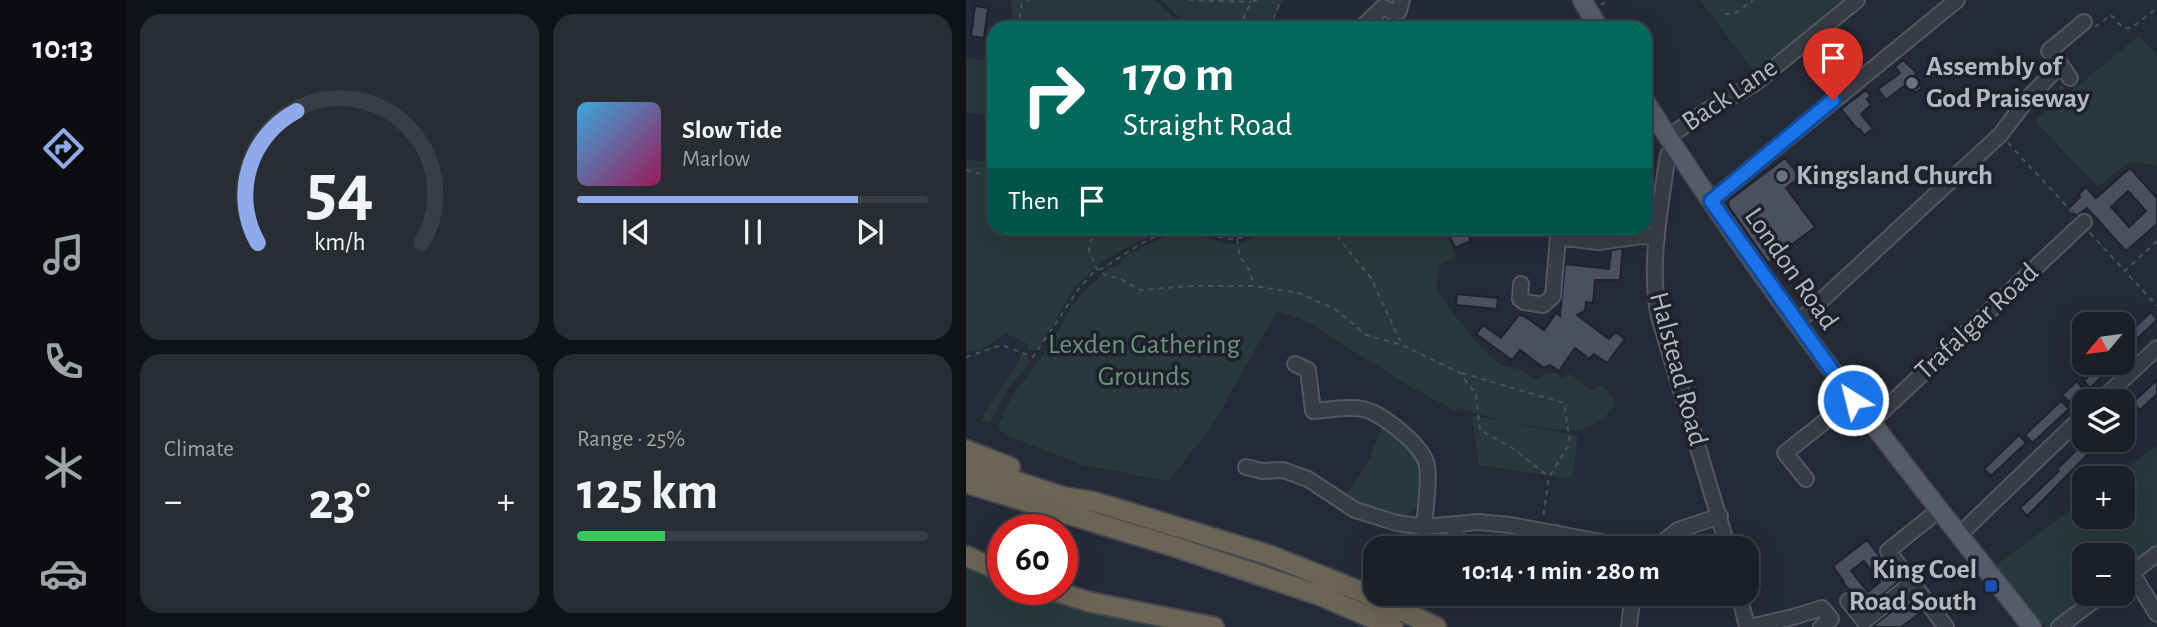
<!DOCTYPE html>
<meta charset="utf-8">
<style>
body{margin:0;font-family:"Alegreya Sans",sans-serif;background:#282d34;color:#f1f3f6;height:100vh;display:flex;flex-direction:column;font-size:26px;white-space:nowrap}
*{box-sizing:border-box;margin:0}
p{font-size:23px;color:#a0a3a8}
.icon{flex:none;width:38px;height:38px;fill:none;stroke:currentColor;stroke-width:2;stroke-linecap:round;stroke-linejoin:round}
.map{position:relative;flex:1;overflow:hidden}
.drawer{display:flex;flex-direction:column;gap:14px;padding:14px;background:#0f1216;width:840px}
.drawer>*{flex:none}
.guide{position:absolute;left:21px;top:21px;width:665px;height:214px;border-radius:21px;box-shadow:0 7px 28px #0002,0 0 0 2px #393e45;background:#00695c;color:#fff;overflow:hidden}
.needle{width:46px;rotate:241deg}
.fabs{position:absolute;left:1106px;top:312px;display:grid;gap:14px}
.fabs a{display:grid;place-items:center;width:63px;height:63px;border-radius:14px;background:#1b2028;box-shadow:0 7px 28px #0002,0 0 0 2px #393e45;font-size:35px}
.speed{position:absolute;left:21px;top:514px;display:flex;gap:14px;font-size:35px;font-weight:700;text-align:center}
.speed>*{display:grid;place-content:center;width:91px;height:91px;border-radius:50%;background:#1b2028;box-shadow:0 7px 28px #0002,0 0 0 2px #393e45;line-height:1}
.speed .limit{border:10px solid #d22;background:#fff;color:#111}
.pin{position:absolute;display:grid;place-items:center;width:60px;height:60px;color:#fff;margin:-72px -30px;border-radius:50% 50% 50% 0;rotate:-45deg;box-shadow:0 0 7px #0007}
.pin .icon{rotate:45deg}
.me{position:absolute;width:77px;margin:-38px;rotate:324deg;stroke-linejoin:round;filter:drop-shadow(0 0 5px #0008)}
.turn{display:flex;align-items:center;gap:24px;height:147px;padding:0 21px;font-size:32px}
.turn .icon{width:91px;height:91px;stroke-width:2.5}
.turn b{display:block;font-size:49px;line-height:60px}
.then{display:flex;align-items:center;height:66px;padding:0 21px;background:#0003;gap:14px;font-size:26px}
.big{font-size:52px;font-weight:700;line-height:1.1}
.drawer .tile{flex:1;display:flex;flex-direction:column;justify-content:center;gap:10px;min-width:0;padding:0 24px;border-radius:21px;background:#282d34}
.drawer .dial{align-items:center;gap:0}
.dial svg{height:182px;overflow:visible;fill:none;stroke:#393e45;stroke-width:7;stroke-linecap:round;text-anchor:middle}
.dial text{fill:#f1f3f6;stroke:none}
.song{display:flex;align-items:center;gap:21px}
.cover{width:84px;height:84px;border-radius:10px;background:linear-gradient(135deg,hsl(200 70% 55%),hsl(330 70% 35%))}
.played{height:7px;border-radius:4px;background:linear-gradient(90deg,#8faaea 80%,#393e45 80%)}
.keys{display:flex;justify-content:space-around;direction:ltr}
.heat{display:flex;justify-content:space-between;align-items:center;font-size:38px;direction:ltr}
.charge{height:10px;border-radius:5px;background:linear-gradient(90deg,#34c759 25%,#393e45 0)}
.drawer .tiles{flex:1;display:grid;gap:14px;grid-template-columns:repeat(2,1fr)}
.trip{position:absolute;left:397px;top:536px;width:396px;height:70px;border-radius:21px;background:#1b2028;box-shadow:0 7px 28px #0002,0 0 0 2px #393e45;font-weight:700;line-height:70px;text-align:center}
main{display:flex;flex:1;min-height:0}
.menu{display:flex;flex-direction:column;width:126px;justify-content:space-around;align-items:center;background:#0b0d10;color:#a0a3a8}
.menu .icon{width:49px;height:49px}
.menu .on{color:#8faaea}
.menu b{font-size:32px;color:#f1f3f6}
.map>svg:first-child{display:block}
.green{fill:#29393b}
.building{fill:#4a505e;stroke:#1e232d;stroke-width:2;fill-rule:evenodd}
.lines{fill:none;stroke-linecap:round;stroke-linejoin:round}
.minor-casing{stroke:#525761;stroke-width:18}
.major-casing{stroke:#404550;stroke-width:21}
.highway-casing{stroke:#424751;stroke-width:23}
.path{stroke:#475558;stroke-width:2;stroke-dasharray:5 5;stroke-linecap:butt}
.minor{stroke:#373c47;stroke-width:14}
.major{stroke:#555b67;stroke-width:18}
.highway{stroke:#6c6555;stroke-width:19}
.route-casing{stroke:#114b97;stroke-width:18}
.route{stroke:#1a73e8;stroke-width:12}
.worship-dot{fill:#6b7280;stroke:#1c212b;stroke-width:2.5}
.transit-dot{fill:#1a4fb4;stroke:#1c212b;stroke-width:2.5}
.labels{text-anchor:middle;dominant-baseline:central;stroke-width:7;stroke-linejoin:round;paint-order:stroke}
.poi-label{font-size:28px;font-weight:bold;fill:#b2b7c3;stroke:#1c212b;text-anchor:start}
.street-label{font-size:28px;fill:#b2b7c3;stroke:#1c212b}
.park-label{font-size:28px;fill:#6c9178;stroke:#1c212b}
</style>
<main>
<nav class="menu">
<b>10:13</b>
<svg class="icon on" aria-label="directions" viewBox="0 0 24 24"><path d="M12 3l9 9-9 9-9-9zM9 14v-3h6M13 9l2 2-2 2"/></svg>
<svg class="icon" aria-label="music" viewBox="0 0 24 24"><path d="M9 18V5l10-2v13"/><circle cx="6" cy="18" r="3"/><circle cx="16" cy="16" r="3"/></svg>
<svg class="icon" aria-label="phone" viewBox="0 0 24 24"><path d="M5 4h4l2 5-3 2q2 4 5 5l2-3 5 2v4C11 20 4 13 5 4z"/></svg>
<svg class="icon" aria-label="climate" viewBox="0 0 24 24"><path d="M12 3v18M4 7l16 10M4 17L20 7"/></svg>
<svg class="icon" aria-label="car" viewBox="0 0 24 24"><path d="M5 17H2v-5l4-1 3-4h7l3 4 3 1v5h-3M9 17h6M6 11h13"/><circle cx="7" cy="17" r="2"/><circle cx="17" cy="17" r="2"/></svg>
</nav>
<section class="drawer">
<div class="tiles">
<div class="tile dial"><svg viewBox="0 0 100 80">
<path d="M14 69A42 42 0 1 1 86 69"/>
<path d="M14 69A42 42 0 0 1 31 11" stroke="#8faaea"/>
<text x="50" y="56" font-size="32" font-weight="700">54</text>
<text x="50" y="72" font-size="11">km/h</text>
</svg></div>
<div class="tile">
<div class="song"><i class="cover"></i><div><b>Slow Tide</b><p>Marlow</p></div></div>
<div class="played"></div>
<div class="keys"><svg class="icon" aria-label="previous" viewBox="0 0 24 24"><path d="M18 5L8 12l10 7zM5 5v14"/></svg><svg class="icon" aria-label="pause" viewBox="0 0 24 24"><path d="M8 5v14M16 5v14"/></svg><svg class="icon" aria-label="next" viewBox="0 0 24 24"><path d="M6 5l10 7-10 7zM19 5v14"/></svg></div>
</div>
<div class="tile"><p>Climate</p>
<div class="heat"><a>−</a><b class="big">23°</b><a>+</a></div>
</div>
<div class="tile"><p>Range · 25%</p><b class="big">125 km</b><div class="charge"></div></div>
</div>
</section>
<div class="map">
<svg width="1191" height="627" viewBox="0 0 1191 627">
<rect width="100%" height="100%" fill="#242a36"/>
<path class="green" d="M 45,0 L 186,0 L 193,3 L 219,28 L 47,28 Z
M 196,0 L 317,0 L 303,28 L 223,28 Z
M 734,0 L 876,0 L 788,72 Z
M 1173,36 L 1191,55 L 1191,165 L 1163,162 L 1132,187 L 1070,122 L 1072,118 Z
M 0,58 L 28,61 L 21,115 L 0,112 Z
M 0,160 L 28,162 L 28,228 L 203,228 C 167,243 123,263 102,298 C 91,315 83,333 72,350 L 62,350 L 62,344 L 39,333 L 16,349 L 0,352 Z
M 296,228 L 478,228 L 490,254 L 485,260 L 474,264 L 470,290 C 489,314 508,345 533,363 C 543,370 556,366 562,376 L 571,379 L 579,374 L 589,373 L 596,378 L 604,374 L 627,391 L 631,386 L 636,386 L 646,396 L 649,405 C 620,444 593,427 553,424 L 612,436 L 606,479 L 513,465 L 506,416 L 534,420 L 493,408 L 488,410 L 440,384 L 340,321 L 311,311 L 247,424 L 203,481 L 117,465 L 42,436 L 31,428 L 45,398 L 82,348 L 105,308 L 121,288 L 145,267 L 150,267 C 153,265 155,262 157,259 C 166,250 199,236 211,234 C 247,229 265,263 296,228 Z
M 56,352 L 61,356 L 63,363 L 41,390 L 24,423 L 15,421 C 26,396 46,378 56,352 Z
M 416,427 C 457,455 458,456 453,505 L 435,518 L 411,511 L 379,497 L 401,464 Z
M 1191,446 L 1191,553 L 1157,577 L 1157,555 L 1118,555 L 1118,593 L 1133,593 L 1085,627 L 1080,627 L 1029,566 L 1118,500 L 1118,516 L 1157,516 L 1157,478 L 1148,478 Z
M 0,558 L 37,575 L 37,590 L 78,590 L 236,627 L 0,627 Z"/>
<path class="building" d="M 9,6 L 22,8 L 18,38 L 5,36 Z
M 937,60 L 951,73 L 947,77 L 956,88 L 949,93 L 942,83 L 920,100 L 912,89 L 934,73 L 929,67 Z
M 900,90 L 905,96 L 901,99 L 905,105 L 895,114 L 907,129 L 898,135 L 894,129 L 892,130 L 875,109 Z
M 819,158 L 834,177 L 820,188 L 849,227 L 802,263 L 763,207 L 762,201 Z
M 1164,168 L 1191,198 L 1191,224 L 1160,251 L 1121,208 L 1110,216 L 1103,208 L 1114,197 L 1112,195 L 1120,187 L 1130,198 ZM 1162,191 L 1180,211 L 1163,227 L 1145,207 Z
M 489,228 L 499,228 L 505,241 L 489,248 L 481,231 Z
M 657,248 L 654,280 L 629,280 L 627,303 L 620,302 L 619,311 L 611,315 L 643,339 L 649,332 L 659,339 L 641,363 L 628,354 L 623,359 L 609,348 L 593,371 L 584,365 L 578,368 L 554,350 L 546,360 L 510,334 L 517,325 L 535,338 L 553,315 L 558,316 L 578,330 L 590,313 L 594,316 L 599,264 L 643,269 L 645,250 Z
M 491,294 L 532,298 L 531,309 L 490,305 Z
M 1185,312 L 1191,320 L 1157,352 L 1157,338 Z
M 1137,362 L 1151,362 L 1124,388 L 1118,381 Z
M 1191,380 L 1191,394 L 1174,410 L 1167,402 Z
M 1111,381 L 1117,389 L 1103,402 L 1096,395 Z
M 1095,401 L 1103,409 L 1066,443 L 1059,435 Z
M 1053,435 L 1060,443 L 1025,476 L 1018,469 Z
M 1122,439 L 1137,439 L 1061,516 L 1054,508 L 1093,471 L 1091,469 Z
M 901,540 L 933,581 L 900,608 L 877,583 L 878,582 L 867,566 ZM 898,561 L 914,582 L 902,592 L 885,571 Z
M 945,596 L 956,612 L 935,627 L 906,627 Z"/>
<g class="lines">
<g class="minor-casing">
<path id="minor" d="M 395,28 L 417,7 L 427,12 L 433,11 L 436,0
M 1095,65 L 1083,51 L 1118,22
M 702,137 L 748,106 L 788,84 L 891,0
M 708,147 L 702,155 L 700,167 C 693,217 683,267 693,317 L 762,548
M 745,201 L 991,0
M 555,284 L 554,299 L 558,302 L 577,305 L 587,296 L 592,237 L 632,242 L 676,236 L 691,238
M 831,323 L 1034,135 L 1064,96 L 1095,65 L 1104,78
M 329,364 L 342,370 L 347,411 C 364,410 381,406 397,409 C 416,413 458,446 461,466 C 464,483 459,509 458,527
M 1134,401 L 1191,348
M 904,423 L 1118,222
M 280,467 L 296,471 L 317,470 L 342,479 L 389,510 L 431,523 L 458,527 L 512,522 L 544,525 L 635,542 L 651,548
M 840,479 L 819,453 L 887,399
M 973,510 L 922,551 L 980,627
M 487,525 L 495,548
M 993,535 L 1118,415
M 587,548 L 590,533
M 689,548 L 712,530 L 754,516
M 1166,573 L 1191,614
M 1157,580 L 1191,554
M 773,593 L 781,627
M 882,601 L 898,621 L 946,583
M 663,627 L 665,609 L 669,593
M 784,627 L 827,617 L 856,608 L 865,619 L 855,627
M 1093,627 L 1138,593"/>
</g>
<g class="major-casing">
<path id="major" d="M 616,0 L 633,28
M 679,101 C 795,285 930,456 1066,627"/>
</g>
<g class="highway-casing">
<path id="highway" d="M 0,450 L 44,467
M 0,465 L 98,497 L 129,502 L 303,555 L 396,592 L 470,627
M 0,483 L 206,546 L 353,595 L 427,627
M 0,556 L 37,572
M 84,590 L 124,602 L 248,627"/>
</g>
<path class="path" d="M 223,0 L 285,2
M 635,5 L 642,0
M 759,14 L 768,14 L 787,0
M 1129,27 L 1145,15 L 1157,28 L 1165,28 L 1191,8
M 52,28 L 56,4 L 63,0
M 273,28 L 285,2 L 292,0
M 304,28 L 315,0
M 1078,100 L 1096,87
M 1042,143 L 1109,215
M 0,170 L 28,177
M 128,228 L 123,251 L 131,269 L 139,275 L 155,279 L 174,290 L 223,286 L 287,286 L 333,293 L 369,309 L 400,335 L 436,345 L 494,373 L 510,394 L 514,430 L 548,449 L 583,477
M 364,228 L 405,278 L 436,345
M 1124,233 L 1159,271
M 271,239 L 274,257 L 282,268 L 288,285
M 1191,241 L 1159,271 L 1191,306
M 133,270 C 158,256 183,234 211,230 C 236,226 270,253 288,228
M 0,357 L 36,345 L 67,357 L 112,290 L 130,269
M 496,373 L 598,403 L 604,443 L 583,477 L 577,519"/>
<use href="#minor" class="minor"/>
<use href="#major" class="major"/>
<use href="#highway" class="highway"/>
</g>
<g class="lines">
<g class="route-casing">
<path id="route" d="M 867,100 L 745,201 L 887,400"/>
</g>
<use href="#route" class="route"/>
</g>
<g class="worship-dot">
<circle cx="946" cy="83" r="7"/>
<circle cx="816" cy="176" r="7"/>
</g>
<rect class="transit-dot" x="1018" y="579" width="14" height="14" rx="3.5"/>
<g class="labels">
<g class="poi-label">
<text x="960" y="67">Assembly of<tspan x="960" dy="32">God Praiseway</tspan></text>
<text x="830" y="176">Kingsland Church</text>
<text x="1011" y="570" text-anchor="end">King Coel<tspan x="1011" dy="32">Road South</tspan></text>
</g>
<g class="street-label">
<text transform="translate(764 95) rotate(-34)">Back Lane</text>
<text transform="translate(825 269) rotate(55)">London Road</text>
<text transform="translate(1011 322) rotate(-43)">Trafalgar Road</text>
<text transform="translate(712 369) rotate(75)">Halstead Road</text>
</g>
<g class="park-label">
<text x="178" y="345">Lexden Gathering<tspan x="178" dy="32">Grounds</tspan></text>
</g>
</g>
</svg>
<div class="fabs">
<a><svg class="needle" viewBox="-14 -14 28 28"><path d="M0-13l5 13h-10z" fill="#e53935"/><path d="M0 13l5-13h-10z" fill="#a0a3a8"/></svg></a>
<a><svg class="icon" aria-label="layers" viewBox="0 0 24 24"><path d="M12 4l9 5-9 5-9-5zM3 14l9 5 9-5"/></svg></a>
<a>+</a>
<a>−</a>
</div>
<div class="speed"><div class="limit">60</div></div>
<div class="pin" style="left:867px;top:100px;background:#d93025"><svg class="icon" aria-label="arrive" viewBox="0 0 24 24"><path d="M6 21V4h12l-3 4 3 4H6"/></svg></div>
<svg class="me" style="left:887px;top:400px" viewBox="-20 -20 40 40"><circle r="17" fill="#1a73e8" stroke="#fff" stroke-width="3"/><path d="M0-11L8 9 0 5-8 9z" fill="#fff"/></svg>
<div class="trip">10:14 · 1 min · 280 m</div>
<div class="guide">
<div class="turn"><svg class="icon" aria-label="right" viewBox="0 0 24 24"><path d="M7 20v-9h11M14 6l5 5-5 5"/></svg><div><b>170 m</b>Straight Road</div></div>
<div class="then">Then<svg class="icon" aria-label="arrive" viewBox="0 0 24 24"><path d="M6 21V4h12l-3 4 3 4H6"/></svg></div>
</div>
</div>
</main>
